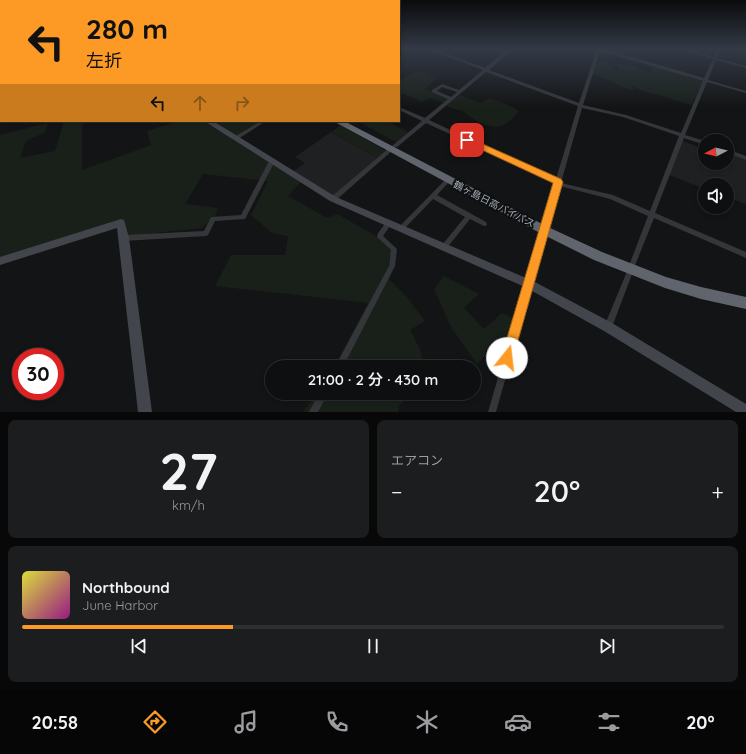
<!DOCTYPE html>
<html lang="ja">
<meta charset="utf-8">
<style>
body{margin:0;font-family:Quicksand,"Noto Sans JP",sans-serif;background:#1c1d1e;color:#f1f3f6;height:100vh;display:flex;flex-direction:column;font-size:15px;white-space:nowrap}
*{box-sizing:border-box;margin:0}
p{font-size:13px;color:#9b9c9f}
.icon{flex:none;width:22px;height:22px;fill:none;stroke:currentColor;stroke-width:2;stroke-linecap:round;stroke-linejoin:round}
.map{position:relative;height:412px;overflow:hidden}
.sheet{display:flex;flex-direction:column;gap:8px;padding:8px;background:#080809;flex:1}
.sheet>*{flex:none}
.hud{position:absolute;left:0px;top:0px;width:400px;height:122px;box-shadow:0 2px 6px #0003,0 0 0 1px #2e2f30;background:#fc9a25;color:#111;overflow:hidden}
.needle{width:26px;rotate:263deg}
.tools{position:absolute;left:698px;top:134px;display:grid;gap:8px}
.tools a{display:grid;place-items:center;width:36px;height:36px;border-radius:50%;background:#0e0f10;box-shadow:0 2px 6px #0003,0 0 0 1px #2e2f30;font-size:20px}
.speed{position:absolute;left:12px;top:348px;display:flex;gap:8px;font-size:20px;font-weight:700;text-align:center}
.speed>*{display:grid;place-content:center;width:52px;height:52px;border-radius:50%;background:#0e0f10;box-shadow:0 2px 6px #0003,0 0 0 1px #2e2f30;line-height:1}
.speed .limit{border:6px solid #d22;background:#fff;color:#111}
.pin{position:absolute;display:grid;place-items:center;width:34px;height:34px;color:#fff;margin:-17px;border-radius:8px;box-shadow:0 2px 6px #0006}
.me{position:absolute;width:44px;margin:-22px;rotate:16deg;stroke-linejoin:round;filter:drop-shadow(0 0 3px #0008)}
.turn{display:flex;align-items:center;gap:14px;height:84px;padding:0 20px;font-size:18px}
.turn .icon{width:52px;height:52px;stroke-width:2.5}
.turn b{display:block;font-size:28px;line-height:34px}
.lanes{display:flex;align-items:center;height:38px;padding:0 20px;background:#0003;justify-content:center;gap:20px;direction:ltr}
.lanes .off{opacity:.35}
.big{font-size:30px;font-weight:600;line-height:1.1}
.sheet .widget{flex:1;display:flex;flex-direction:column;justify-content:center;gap:6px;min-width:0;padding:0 14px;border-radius:8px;background:#1c1d1e}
.sheet .dial{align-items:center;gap:0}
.dial b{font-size:52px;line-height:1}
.song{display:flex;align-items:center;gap:12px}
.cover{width:48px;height:48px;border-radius:6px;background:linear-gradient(135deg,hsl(60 70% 55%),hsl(310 70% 35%))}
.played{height:4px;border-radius:2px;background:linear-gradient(90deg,#fc9a25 30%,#2e2f30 30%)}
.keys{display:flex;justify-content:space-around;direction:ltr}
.heat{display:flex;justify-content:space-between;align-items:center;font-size:22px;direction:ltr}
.sheet .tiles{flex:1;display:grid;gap:8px;grid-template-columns:1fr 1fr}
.widget:last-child{grid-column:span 2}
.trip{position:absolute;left:265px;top:360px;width:216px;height:40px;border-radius:20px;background:#0e0f10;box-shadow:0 2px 6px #0003,0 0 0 1px #2e2f30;font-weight:600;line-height:40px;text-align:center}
.tabs{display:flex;height:64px;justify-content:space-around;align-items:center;background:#060606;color:#9b9c9f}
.tabs .icon{width:28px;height:28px}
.tabs .on{color:#fc9a25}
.tabs b{font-size:18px;color:#f1f3f6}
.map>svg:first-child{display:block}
.built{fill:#1f2022}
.green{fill:#19201a}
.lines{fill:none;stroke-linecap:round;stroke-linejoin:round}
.street{fill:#34363a;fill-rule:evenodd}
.secondary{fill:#42454b;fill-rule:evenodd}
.highway{fill:#60646c;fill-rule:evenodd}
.route{fill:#fc9a25;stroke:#a46418}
.labels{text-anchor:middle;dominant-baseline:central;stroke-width:4;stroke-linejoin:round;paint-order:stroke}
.street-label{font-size:10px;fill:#a4acb6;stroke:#0e0f10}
</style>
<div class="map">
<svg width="746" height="412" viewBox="0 0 746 412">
<rect width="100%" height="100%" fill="#131415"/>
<path class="built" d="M 331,132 L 378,158 L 333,196 L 293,172 L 305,163 L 295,157 Z
M 682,141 L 705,149 L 705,163 L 727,163 L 727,152 L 746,159 L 746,204 L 727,197 L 727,185 L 705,185 L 705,189 L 669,175 Z"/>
<path class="green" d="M 598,61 L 609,62 L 611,67 L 610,68 L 618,70 L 620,70 L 617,65 L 619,64 L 634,66 L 651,73 L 651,69 L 657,67 L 703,82 L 698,95 L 693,101 L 693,104 L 691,105 L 662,96 L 645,92 L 632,86 L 633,90 L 631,90 C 618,86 607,78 593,74 L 592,73 Z
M 418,71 L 437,78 L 425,89 L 453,100 L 460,95 L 481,103 L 490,98 L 515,108 L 518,112 C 504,131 492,130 472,118 C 469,116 466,113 462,111 C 457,109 452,109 447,106 C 439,101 431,94 422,102 L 399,92 L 399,81 L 410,74 Z
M 64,121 L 93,121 L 82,125 L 82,170 L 151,145 L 147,131 L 172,123 L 168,121 L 203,121 L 213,127 L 223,121 L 262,121 L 232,139 L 301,182 L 288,196 L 327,218 L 337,214 L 378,237 L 392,251 L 388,265 L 390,280 L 406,296 L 425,321 L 410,330 L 420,349 L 424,367 L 334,367 L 368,303 L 215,286 L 231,255 L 285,255 L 288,236 L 272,233 L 251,215 L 268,181 L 203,174 L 185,204 L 218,208 L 215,216 L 202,228 L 126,236 L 123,221 L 0,259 L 0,135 L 48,123 L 45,132 L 26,141 L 20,158 L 55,151 Z
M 357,121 L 386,121 L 408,132 L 396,142 Z
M 340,125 L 386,151 L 378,158 L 332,132 Z
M 444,276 L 479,294 L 464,308 L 484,329 L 502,313 L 514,318 L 504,353 L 489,352 L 477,364 L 451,327 L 434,289 Z
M 317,393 L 408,393 L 399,407 L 398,412 L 303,412 Z"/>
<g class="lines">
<path class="street" d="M 427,49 L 434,49 L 485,68 L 508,49 L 513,49 L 489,70 L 579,103 L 597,49 L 605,49 L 704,78 L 713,59 L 680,49 L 688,49 L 714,57 L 717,49 L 721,49 L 717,58 L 746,66 L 746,68 L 716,60 L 708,80 L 746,91 L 746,93 L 707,82 L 685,135 L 705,141 L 705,145 L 684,138 L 655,213 L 746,252 L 746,258 L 654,218 L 636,263 L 635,265 L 633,266 L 631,265 L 630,263 L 648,216 L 610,199 L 560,186 L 496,412 L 488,412 L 555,183 L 426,123 L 397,147 L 393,147 L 392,146 L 393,145 L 422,121 L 399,110 L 399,107 L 425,118 L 448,99 L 432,92 L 432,90 L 442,84 L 459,90 L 483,70 ZM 600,51 L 703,81 L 681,133 L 626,115 L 583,105 ZM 486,72 L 578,106 L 556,179 L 429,120 ZM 442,87 L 457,92 L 451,97 L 437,91 ZM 582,108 L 623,117 L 679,136 L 650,211 L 613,195 L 561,183 Z
M 0,62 L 1,62 L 1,65 L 0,65 Z
M 261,121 L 266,121 L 238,139 L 234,139 L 234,137 Z
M 391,147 L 394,149 L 393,150 L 335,201 L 331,201 L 330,199 L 331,197 L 389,148 Z
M 727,149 L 746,156 L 746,160 L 727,153 Z
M 272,159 L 275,161 L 245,219 L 215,221 L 208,235 L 206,236 L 124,241 L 122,240 L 121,238 L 122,236 L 124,235 L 204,231 L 211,217 L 241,215 L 269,161 Z
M 448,178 L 450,179 L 451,180 L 450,181 L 437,195 L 486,222 L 487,224 L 486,226 L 484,226 L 470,219 L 446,249 L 444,250 L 442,249 L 441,247 L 442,245 L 465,217 L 433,199 L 403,230 L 399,230 L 398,228 L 446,179 Z
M 387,221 L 391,221 L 392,223 L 383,236 L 397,249 L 395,266 L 343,367 L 335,367 L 389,266 L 391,250 L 377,237 L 378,233 Z
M 631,266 L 633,267 L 634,269 L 612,327 L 611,330 L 608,331 L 605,330 L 604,327 L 628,269 L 629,267 Z
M 319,393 L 328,393 L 318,412 L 309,412 Z"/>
<path class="secondary" d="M 0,103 L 1,103 L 1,107 L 0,107 Z
M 204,121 L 213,121 L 336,197 L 533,281 L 612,323 L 746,404 L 746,412 L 736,412 L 604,331 L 525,287 L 330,201 Z
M 121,219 L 124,220 L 129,238 L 152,412 L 138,412 L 117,228 L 0,265 L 0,257 Z"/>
<path class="highway" d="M 333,121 L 344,121 L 548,227 L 602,252 L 666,277 L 701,287 L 746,297 L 746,309 L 701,299 L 665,288 L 594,260 L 540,233 Z"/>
</g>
<linearGradient id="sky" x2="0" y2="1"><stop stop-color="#0a0b0c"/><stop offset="0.46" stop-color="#333a46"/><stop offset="1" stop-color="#333a46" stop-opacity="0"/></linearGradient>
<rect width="746" height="107" fill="url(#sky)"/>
<path class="route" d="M 467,137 L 561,179 L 563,182 L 513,358 L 512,362 L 507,364 L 503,362 L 501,358 L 553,183 L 465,142 L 465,138 Z"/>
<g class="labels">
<g class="street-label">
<text transform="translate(494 204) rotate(27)">鶴ヶ島日高バイパス</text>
</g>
</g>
</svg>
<div class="tools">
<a><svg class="needle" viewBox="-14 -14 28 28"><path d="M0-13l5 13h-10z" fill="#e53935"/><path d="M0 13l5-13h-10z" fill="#9b9c9f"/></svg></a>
<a><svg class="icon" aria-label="sound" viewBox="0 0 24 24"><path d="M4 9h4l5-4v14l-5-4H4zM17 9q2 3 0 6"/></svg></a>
</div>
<div class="speed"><div class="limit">30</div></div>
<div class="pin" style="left:467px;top:140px;background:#d93025"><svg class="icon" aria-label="arrive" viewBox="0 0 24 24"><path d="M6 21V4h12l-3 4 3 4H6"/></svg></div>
<svg class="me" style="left:507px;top:358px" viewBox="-20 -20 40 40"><circle r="19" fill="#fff"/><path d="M0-13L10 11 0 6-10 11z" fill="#fc9a25"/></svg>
<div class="trip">21:00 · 2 分 · 430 m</div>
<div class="hud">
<div class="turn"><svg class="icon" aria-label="left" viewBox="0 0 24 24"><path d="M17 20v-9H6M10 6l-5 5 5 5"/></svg><div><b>280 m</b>左折</div></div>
<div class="lanes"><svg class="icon" aria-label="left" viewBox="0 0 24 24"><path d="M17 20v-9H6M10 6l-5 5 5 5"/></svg><svg class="icon off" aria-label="ahead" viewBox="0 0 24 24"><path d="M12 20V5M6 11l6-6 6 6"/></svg><svg class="icon off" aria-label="right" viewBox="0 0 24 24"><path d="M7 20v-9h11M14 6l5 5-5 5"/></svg></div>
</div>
</div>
<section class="sheet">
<div class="tiles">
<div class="widget dial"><b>27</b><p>km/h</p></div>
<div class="widget"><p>エアコン</p>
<div class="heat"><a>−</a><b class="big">20°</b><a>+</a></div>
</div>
<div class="widget">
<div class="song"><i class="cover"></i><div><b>Northbound</b><p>June Harbor</p></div></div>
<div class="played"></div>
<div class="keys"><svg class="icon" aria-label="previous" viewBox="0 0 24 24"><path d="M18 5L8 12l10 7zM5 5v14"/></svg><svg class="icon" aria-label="pause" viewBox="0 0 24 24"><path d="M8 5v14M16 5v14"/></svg><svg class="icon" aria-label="next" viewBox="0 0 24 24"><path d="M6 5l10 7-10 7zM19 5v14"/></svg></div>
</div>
</div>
</section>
<nav class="tabs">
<b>20:58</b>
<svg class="icon on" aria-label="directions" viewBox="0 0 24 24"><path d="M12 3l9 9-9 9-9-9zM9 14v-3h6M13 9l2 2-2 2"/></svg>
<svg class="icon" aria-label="music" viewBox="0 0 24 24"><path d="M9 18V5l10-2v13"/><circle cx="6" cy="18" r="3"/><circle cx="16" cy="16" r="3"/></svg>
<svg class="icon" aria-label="phone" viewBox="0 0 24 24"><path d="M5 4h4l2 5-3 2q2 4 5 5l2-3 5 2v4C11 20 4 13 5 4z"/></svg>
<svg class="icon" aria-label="climate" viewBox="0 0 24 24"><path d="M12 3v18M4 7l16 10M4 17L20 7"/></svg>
<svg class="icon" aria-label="car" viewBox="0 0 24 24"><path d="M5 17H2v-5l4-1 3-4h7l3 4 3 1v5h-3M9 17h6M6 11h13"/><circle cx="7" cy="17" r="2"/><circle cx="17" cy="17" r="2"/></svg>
<svg class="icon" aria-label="filters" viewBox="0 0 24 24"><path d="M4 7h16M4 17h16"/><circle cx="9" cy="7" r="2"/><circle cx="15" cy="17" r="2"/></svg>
<b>20°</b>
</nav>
